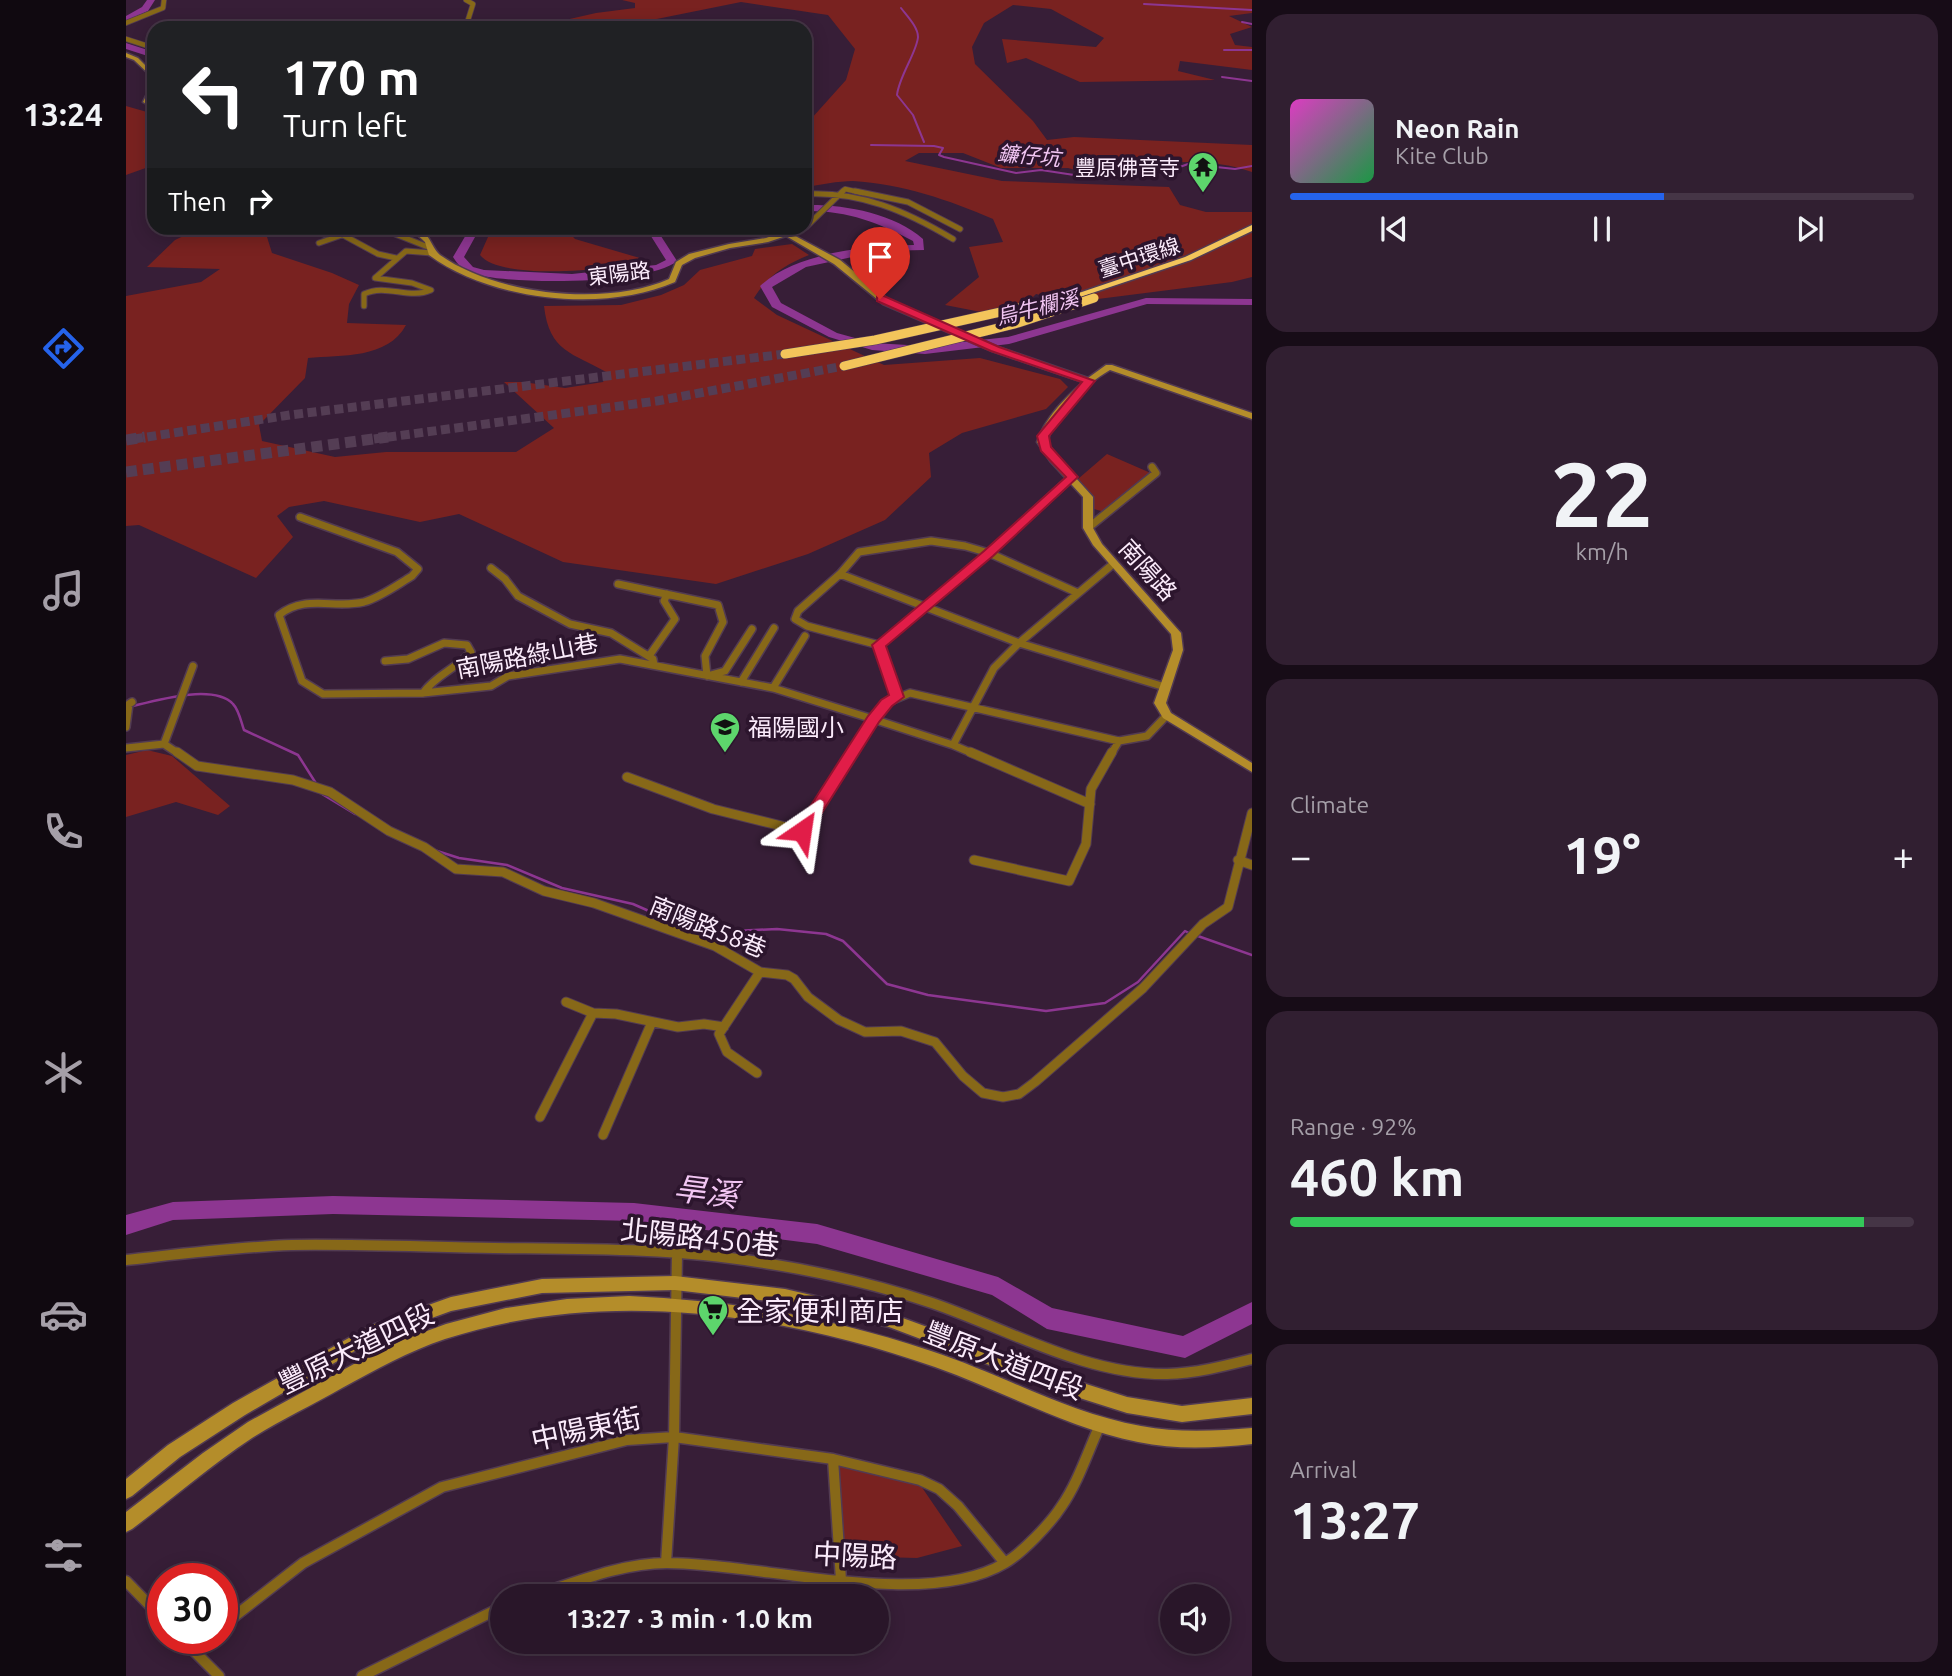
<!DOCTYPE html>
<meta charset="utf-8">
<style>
body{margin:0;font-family:Ubuntu,"Noto Sans TC",sans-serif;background:#311f31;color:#f1f3f6;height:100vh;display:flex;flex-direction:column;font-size:26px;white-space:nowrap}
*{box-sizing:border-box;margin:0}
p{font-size:23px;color:#a59fa8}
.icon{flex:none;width:38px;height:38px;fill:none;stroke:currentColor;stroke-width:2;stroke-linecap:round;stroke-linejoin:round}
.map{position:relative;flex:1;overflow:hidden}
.drawer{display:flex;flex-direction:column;gap:14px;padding:14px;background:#170c17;width:700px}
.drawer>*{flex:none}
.hud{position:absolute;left:21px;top:21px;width:665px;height:214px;border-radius:21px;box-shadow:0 4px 18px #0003,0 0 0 2px #453546;background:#202124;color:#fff;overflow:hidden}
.buttons{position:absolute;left:1034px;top:1584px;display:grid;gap:14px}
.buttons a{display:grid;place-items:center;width:70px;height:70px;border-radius:50%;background:#291629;box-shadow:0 4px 18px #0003,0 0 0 2px #453546;font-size:35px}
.speed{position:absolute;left:21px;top:1563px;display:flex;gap:14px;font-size:35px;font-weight:700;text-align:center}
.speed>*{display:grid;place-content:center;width:91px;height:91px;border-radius:50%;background:#291629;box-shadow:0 4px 18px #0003,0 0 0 2px #453546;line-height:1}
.speed .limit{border:10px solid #d22;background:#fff;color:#111}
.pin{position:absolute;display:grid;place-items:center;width:60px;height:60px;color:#fff;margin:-72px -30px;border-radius:50% 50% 50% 0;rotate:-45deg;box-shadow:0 0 7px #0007}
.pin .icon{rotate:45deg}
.me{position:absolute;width:77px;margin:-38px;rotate:32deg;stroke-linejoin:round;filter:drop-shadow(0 0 5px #0008)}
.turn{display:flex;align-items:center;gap:24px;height:147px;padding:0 21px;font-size:32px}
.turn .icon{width:91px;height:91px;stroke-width:2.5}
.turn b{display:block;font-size:49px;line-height:60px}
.then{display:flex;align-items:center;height:66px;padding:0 21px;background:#0003;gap:14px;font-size:26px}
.big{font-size:52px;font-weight:600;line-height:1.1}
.drawer .card{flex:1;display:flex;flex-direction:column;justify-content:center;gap:10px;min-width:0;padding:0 24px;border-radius:21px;background:#311f31}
.drawer .dial{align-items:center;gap:0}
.dial b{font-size:91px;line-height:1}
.song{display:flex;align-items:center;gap:21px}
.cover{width:84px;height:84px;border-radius:10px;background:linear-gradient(135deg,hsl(310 70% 55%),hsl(140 70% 35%))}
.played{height:7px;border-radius:4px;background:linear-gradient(90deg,#2563eb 60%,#453546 60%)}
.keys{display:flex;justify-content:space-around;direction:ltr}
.heat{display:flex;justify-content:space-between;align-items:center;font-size:38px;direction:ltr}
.charge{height:10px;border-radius:5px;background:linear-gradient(90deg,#34c759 92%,#453546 0)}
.trip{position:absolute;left:364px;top:1584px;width:399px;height:70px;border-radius:35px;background:#291629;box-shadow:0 4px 18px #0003,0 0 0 2px #453546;font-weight:600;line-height:70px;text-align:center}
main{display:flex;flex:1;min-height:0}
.tabs{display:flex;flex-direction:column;width:126px;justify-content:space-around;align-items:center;background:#100910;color:#a59fa8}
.tabs .icon{width:49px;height:49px}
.tabs .selected{color:#2563eb}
.tabs b{font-size:32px;color:#f1f3f6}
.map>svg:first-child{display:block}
.green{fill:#792220}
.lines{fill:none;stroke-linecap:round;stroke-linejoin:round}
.stream-far1{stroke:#8d3691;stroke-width:2}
.stream{stroke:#8d3691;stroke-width:2.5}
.river{fill:#8d3691;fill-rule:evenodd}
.highway-tunnel-far1{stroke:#543d54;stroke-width:9;stroke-dasharray:9 4.5;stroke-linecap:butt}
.highway-tunnel{stroke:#543d54;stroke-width:11;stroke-dasharray:11 6;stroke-linecap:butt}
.street-far4-casing{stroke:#523b52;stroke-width:6}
.street-far3-casing{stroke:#523b52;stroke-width:7}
.street-far2-casing{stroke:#523b52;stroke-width:10}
.street-far1-casing{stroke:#523b52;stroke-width:11}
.street-casing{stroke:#523b52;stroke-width:13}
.secondary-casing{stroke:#523b52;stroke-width:3}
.highway-casing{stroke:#523b52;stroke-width:3}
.street-far4{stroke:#876818;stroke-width:4.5}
.street-far3{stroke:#876818;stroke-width:5}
.street-far2{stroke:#876818;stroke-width:7}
.street-far1{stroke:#876818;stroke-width:9}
.street{stroke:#876818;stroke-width:10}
.secondary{fill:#b48d2a;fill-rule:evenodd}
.highway{fill:#f3c55b;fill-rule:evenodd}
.highway-bridge-casing{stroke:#523b52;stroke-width:10;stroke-linecap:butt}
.highway-bridge{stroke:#f3c55b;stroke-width:9}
.route{fill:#e11d48;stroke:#92132f;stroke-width:2}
.labels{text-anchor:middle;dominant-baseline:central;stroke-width:7;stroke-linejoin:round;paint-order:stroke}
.far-water-label{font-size:21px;font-style:italic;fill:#f2c6f3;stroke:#2c152d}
.far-poi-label{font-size:21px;fill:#fbebfb;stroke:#2c152d;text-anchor:end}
.far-street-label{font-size:21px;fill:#fbebfb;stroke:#2c152d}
.street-label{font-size:24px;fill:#fbebfb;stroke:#2c152d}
.poi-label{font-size:24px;fill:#fbebfb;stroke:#2c152d;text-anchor:start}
.near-street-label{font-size:28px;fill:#fbebfb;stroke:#2c152d}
.near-poi-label{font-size:28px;fill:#fbebfb;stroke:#2c152d;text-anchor:start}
.near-water-label{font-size:32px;font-style:italic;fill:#f2c6f3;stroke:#2c152d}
</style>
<main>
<nav class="tabs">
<b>13:24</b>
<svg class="icon selected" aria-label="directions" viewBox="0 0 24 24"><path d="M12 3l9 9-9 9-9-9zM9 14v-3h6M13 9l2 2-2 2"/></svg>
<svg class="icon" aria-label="music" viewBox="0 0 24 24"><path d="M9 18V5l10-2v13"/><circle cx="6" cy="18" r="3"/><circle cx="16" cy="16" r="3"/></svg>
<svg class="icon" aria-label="phone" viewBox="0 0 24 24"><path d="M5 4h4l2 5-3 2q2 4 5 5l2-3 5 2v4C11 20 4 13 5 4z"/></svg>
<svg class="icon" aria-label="climate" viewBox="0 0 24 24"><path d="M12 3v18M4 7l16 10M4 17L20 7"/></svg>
<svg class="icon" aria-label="car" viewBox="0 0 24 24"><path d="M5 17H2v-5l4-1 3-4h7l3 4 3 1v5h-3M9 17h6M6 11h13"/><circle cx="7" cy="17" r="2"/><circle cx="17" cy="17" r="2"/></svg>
<svg class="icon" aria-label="filters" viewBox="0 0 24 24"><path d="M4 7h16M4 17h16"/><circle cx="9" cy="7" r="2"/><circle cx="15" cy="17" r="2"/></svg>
</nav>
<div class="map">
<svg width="1126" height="1676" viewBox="0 0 1126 1676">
<rect width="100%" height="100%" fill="#371e37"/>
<path class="green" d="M 496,0 L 1126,0 L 1126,13 L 1103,16 L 1126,27 L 1104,34 L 1109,45 L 1126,47 L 1126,70 L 1054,61 L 1052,71 L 1089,80 L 954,82 L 900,58 L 881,63 L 876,39 L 970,47 L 978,38 L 925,9 L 887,5 L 858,23 L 846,47 L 849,64 L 907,121 L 921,140 L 948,137 L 1126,145 L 1126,172 C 1072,153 1013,166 957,172 L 942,168 L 875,168 L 837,153 L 793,153 L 779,161 L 876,181 L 1043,187 L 1054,205 L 1080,212 L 1126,212 L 1126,277 L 1106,282 L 972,299 L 923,318 L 905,314 L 932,299 L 910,294 L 886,318 L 819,305 L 853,277 L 843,247 L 877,242 L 867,219 C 823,200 776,184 727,181 C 712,181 694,185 679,187 L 679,119 L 685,119 L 720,80 L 729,49 L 702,15 L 615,2 L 486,28 L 404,28 L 470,13 L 509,8 L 509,3 Z
M 0,106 L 28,114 L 28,165 L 0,175 Z
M 74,228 L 171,228 L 141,237 L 146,253 L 206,273 L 233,285 L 223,304 L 221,323 L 280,325 C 262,359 215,355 182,358 L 179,378 L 133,425 L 136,441 L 209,457 L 260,452 L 390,452 L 428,428 L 378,382 L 397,382 L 439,388 L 477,382 L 482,373 C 447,353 423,352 418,306 L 495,305 L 535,295 L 558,285 L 574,270 L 626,256 L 629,249 L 666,244 L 683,255 C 659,265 642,275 628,298 L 651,315 L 758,365 L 854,358 L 934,379 L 942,387 L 920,409 L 836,433 L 803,453 L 805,477 L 759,520 L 682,554 L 590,584 L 437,562 L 333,514 L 294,522 L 198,501 L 163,507 L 151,516 L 167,537 L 130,578 L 13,525 L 0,526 L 0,296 L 75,282 L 94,269 L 21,267 L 49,240 Z
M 366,228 L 439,228 L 449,239 L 524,261 C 493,269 375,282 354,255 Z
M 981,454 L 1027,474 L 982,513 L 968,509 L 967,499 L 952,479 Z
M 21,750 L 46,756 L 104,806 L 92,815 L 50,802 L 0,817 L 0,755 Z
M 708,1464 L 795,1486 L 836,1546 L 791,1558 L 716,1556 Z"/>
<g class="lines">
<path class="stream-far1" d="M 1018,4 L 1126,10
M 775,8 C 781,16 792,27 792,37 C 791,52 773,76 771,95 L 787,115 L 798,142
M 1116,22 L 1126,24
M 1098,50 L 1126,50
M 1096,77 L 1126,81
M 745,145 L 808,146 L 817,148 L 813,155 L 818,157 L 890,173 L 915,170 L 968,178 L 1043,171 L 1062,164 L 1109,169 L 1126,166"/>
<path class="stream" d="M 3,707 C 28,701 87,683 107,704 C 113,710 115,722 118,730 L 172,755 L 191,785
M 196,794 L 229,814
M 308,850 L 333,858 L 381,865 L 436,888 L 507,904 L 557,926 L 588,932 L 651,929 L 700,934 L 717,941 L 761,984 L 802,995 L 920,1011 L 979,1003 L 1012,982 L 1059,931 L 1063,933
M 1069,935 L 1126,955"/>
<path class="river" d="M 21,0 L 29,0 L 22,11 L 0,21 L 0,16 L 16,7 Z
M 0,43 L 28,52 L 28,58 L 0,49 Z
M 679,205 C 717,204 768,213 797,239 L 798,250 L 754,251 L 680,267 L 646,287 L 655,303 L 711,333 L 747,343 L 799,346 L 882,337 L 1020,298 L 1126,299 L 1126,305 L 1021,304 L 883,344 L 799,354 L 746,350 L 703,337 L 646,307 L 634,286 C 669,253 742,245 788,245 L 787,241 C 752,222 719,210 679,211 Z
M 344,228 L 354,228 L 338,257 L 347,267 L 358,270 L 446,274 L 530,265 L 540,260 L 523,233 L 525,228 L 535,228 L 533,233 L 551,261 C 524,285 376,286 342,272 C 335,269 331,263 327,257 Z
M 207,1196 L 508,1203 L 691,1224 L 872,1277 L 926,1308 L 1057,1336 L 1126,1302 L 1126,1324 L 1059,1358 L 921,1329 L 866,1295 L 691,1244 L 508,1221 L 207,1214 L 47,1220 L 0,1235 L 0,1215 L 47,1202 Z"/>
<path class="highway-tunnel-far1" d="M 8,439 L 164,415 L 659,354
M 248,439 L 531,401 L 718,366"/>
<path class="highway-tunnel" d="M 0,440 L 19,437
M 0,472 L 262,437"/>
<g class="street-far4-casing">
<path id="street-far4" d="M 340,0 L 347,4 L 342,20 L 351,28
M 0,23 L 37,8 L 38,0
M 0,39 L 28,48
M 715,193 L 719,189 L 737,193"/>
</g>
<g class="street-far3-casing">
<path id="street-far3" d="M 729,191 L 782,202 L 834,229
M 679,194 C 734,191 780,211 827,239
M 254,228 L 302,247
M 182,230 L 210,237
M 660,233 L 680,227 L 717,191
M 217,235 L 252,254 L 270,258
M 193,243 L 236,228
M 238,306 L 238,294 C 260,283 283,300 305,290 L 286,283 L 249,278 L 280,251 L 306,253"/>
</g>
<g class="street-far2-casing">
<path id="street-far2" d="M 174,517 L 271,552 L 292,569 L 286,576 C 271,585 255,597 238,602 C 208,609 179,594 153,615 L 176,681 L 197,694 L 297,693 L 365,686 L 382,676 L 494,659 L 647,688 L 747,719 L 760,703 L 784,693 L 993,741 L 1021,736 L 1041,715
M 962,528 L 1030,473 L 1026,467
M 365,568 L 379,579 L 392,596 L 444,624 L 485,633 L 527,659 L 528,665
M 714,574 L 733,552 L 805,541 L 839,546 L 863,553 L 952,593
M 492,584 L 592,605 L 597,622 L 579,656 L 581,676 L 599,671 L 626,629
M 753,645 L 681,626 L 669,619 L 672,611 L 714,574 L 893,643 L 1039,687
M 523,656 L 549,619 L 538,601 L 541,594
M 259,661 L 282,659 L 318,643 L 341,645 L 345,652 C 331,668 310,675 297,693
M 615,682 L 648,628
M 647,688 L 679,636
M 771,697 L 753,645 L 863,553 L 946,477
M 0,727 L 3,704 L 6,702
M 38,744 L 67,666
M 827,745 L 848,754
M 0,748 L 38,744 L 53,754
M 725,754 L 747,719 L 827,745 L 868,668 L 893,643 L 987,564
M 985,754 L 993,741"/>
</g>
<g class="street-far1-casing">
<path id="street-far1" d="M 51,752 L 71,766 L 167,780 L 204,792 L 263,831 L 298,847 L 330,869 L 377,872 L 418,891 L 468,903 L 589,946 L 634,972 L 661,975 L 668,979 L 682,997 L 713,1020 L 739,1032 L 775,1031 L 809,1042 L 837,1076 L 857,1093 L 877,1097 L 893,1094 L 909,1082 L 1017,988 L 1077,924 L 1102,907 L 1126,813
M 844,752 L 964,804
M 501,777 L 587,809 L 676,831 L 726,752
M 848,860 L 943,881 L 960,844 L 965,789 L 986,752
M 1112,860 L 1126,865
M 440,1002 L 467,1013 L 490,1014 L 552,1027 L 578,1024 L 598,1027
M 631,1073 L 601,1052 L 593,1034 L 634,972
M 414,1117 L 467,1013
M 477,1135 L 526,1022"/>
</g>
<g class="street-casing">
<path id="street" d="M 0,1260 C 55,1254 111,1247 166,1245 C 233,1244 301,1247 368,1248 C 456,1249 545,1248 632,1262 C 691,1271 749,1284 806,1303 C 882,1329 959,1375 1041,1374 C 1071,1373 1098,1366 1126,1359
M 707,1459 L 715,1580
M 540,1563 L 548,1437 L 551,1254
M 0,1581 L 37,1619
M 407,1596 C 450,1582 496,1563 541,1563 C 633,1563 799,1611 879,1563 C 896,1553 924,1524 935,1507 C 952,1483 962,1451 974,1425
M 96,1626 L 177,1563 L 316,1487 L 501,1440 L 548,1437 L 707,1459 L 794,1480 L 813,1489 L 832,1506 L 879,1563
M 55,1638 L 93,1676
M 66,1649 L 81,1638
M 236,1676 L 376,1607"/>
</g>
<g class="secondary-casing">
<path id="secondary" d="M 0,53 L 12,58 L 28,74 L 28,79 L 8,60 L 0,57 Z
M 28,84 L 28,92 L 24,101 L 28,104 L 28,108 L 17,102 L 25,86 Z
M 284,228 C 304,228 303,245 314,255 C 370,295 480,307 543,279 L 550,262 L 563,254 L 603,244 L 640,238 L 660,231 L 714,260 L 763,300 L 872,347 L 962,378 L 980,365 L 986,365 L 1126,413 L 1126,419 L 984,370 C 958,385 929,413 921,442 L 931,457 L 967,497 L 967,528 L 976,544 L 1055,633 L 1057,650 L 1040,703 L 1045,713 L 1126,763 L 1126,772 L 1037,718 L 1028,703 L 1047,650 L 1045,634 L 967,545 L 957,528 L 957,497 L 924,461 L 911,442 C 919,418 939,398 957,382 L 866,351 L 757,304 L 708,264 L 660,236 L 642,242 L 604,248 L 569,258 L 556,265 L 549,282 C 479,313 365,301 303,255 L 299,242 Z
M 549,1276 L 659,1289 L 763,1313 L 938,1377 L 1001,1397 L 1056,1406 L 1126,1398 L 1126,1414 L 1056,1422 L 1001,1413 L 938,1393 L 763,1327 L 659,1303 L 549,1290 L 416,1293 L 325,1311 L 251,1338 L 119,1415 L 54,1457 L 6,1496 L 0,1499 L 0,1479 L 42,1445 L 107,1403 L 246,1325 L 325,1297 L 416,1279 Z
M 503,1296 C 610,1301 703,1317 805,1351 C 876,1374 941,1413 1015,1426 C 1052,1433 1089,1431 1126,1428 L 1126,1444 C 1088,1448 1050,1450 1012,1442 C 941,1428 877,1391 809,1367 C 654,1313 478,1287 319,1339 C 283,1351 249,1370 216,1388 C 186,1405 155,1420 126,1438 C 84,1466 46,1499 6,1529 L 0,1532 L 0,1512 L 77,1453 L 122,1422 L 228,1364 L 279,1339 L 320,1324 L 380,1308 L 441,1299 Z"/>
</g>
<g class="highway-casing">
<path id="highway" d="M 1126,225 L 1126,231 L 1065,260 L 954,297 L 947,295 L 1059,257 Z"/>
</g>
<use href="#street-far4" class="street-far4"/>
<use href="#street-far3" class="street-far3"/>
<use href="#street-far2" class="street-far2"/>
<use href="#street-far1" class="street-far1"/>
<use href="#street" class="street"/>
<use href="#secondary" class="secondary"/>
<use href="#highway" class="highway"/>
<g class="highway-bridge-casing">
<path id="highway-bridge" d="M 659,354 L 749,340 L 951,295
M 718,366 L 892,323 L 968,298"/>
</g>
<use href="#highway-bridge" class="highway-bridge"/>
</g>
<path class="route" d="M 751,296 L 758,296 L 873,347 L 969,381 L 923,436 L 925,447 L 952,477 L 867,556 L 760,646 L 778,697 L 766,706 L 753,722 L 682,835 L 676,836 L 668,831 L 671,827 L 742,716 L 755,700 L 763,695 L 746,645 L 858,551 L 940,477 L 915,451 L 911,436 L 956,382 L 865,351 L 751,301 Z"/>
<defs>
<g id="temple-pin" transform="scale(1.575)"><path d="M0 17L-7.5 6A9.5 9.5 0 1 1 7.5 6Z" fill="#5dd56c" stroke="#2c152d"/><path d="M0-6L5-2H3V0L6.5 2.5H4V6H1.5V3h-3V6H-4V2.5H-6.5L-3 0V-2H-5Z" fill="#111"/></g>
<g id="school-pin" transform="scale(1.575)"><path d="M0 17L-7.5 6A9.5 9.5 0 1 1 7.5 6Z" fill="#5dd56c" stroke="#2c152d"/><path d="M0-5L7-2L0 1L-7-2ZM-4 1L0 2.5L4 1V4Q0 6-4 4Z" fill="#111"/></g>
<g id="supermarket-pin" transform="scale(1.575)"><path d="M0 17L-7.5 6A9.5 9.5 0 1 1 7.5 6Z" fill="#5dd56c" stroke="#2c152d"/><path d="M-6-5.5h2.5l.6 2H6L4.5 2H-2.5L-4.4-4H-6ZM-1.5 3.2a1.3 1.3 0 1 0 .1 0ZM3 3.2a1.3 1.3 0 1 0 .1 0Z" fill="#111"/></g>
</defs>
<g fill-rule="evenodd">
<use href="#temple-pin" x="1077" y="167"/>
<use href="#school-pin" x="599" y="727"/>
<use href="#supermarket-pin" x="587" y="1310"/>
</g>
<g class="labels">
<g class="far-water-label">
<text transform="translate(903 155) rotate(5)">鐮仔坑</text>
<text transform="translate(911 307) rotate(-14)">烏牛欄溪</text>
</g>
<g class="far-poi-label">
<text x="1054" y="167">豐原佛音寺</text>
</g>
<g class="far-street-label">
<text transform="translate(1013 257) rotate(-18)">臺中環線</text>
<text transform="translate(493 273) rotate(-7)">東陽路</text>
</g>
<g class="street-label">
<text transform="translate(1022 570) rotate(48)">南陽路</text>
<text transform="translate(401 656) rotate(-11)">南陽路綠山巷</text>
<text transform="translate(582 927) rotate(22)">南陽路58巷</text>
</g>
<g class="poi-label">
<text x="622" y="727">福陽國小</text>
</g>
<g class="near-street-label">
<text transform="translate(574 1237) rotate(6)">北陽路450巷</text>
<text transform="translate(230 1348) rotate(-26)">豐原大道四段</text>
<text transform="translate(878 1360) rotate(21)">豐原大道四段</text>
<text transform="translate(460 1428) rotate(-12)">中陽東街</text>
<text transform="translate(729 1555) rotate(3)">中陽路</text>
</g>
<g class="near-poi-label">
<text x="610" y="1310">全家便利商店</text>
</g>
<g class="near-water-label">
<text transform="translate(580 1191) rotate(7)">旱溪</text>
</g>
</g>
</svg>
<div class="buttons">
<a><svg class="icon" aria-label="sound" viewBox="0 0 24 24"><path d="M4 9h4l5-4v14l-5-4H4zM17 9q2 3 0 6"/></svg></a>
</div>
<div class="speed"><div class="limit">30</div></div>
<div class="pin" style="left:754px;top:299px;background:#d93025"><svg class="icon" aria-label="arrive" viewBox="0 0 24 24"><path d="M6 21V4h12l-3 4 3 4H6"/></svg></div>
<svg class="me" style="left:676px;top:831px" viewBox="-20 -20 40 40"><path d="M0-17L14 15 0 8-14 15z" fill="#e11d48" stroke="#fff" stroke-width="4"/></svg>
<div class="trip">13:27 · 3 min · 1.0 km</div>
<div class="hud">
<div class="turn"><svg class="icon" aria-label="left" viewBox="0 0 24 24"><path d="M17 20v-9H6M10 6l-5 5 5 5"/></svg><div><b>170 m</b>Turn left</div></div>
<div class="then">Then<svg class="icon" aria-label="right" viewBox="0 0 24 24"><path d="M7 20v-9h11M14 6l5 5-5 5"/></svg></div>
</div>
</div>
<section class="drawer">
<div class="card">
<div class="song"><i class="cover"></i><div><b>Neon Rain</b><p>Kite Club</p></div></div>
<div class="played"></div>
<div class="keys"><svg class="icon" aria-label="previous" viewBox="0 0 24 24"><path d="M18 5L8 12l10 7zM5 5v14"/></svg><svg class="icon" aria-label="pause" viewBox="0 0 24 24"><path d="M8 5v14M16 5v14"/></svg><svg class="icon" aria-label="next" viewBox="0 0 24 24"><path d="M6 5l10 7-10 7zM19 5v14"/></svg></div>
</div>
<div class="card dial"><b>22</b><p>km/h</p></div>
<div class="card"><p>Climate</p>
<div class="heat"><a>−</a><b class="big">19°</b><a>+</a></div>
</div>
<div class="card"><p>Range · 92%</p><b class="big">460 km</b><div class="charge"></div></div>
<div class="card"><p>Arrival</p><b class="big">13:27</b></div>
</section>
</main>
